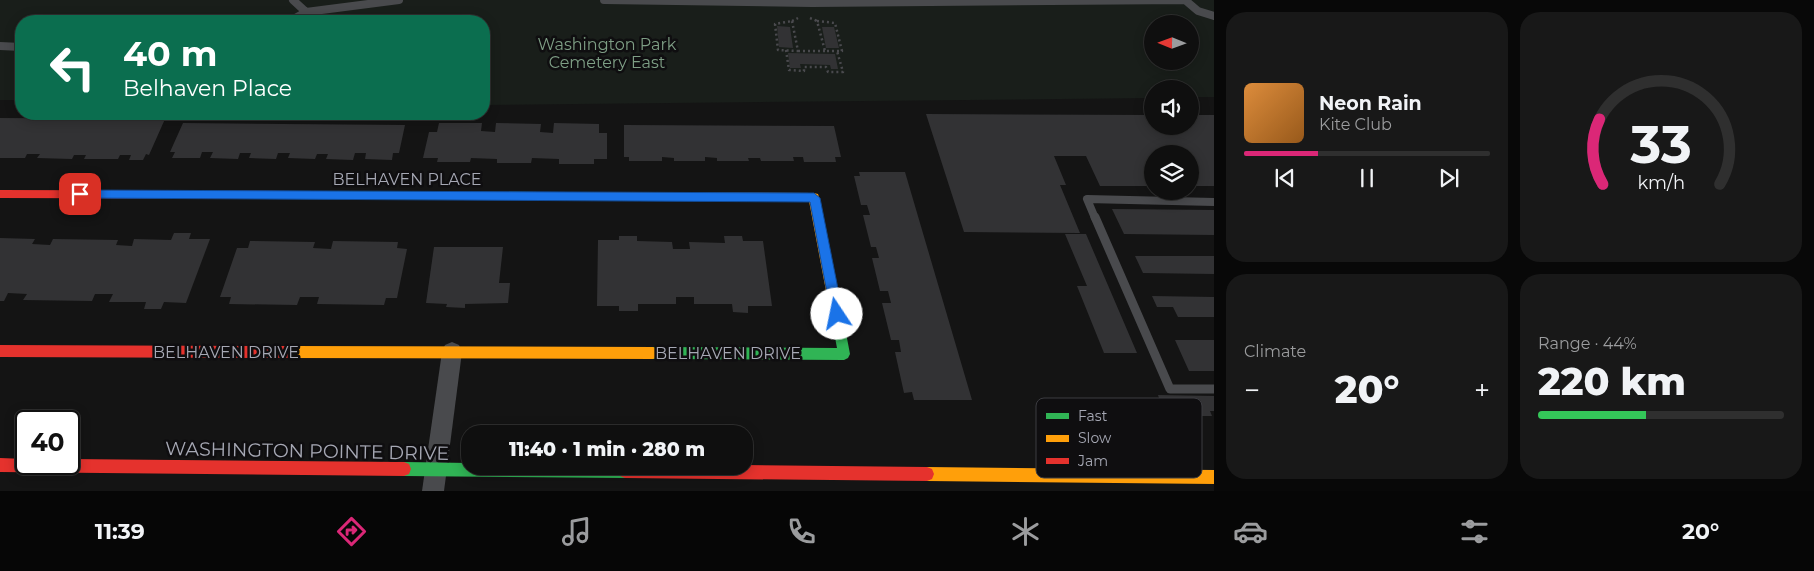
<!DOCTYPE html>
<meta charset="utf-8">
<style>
body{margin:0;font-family:Montserrat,sans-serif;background:#181818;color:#f1f3f6;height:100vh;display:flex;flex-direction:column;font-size:19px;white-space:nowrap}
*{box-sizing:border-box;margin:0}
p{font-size:16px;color:#9b9c9e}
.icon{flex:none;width:28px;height:28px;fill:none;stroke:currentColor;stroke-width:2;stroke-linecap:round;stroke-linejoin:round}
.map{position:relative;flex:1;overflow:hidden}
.details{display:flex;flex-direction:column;gap:12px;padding:12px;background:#080808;width:600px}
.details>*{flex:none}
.guide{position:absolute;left:15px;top:15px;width:475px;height:105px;border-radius:20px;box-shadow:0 2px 12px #0003,0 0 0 1px #2f2f2f;background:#0b6e4f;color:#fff;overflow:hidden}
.needle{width:32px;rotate:271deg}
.tools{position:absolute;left:1144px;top:15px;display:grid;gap:10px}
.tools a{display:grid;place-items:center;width:55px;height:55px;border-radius:50%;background:#0f0f0f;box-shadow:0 2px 12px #0003,0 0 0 1px #2f2f2f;font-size:25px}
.speed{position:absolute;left:15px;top:410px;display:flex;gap:10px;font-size:25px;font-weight:700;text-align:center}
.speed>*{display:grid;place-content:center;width:65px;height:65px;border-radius:50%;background:#0f0f0f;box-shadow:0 2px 12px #0003,0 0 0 1px #2f2f2f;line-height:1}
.speed .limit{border:2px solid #111;border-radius:8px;background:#fff;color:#111}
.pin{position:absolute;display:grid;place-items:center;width:42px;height:42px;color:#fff;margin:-21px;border-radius:10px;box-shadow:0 2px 8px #0006}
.me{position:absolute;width:55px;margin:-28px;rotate:349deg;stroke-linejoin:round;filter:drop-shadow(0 0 4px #0008)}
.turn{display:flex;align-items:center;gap:18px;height:105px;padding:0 25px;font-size:22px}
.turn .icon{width:65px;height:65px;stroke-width:2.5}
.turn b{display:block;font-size:35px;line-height:42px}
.big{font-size:38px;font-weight:800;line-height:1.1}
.details .card{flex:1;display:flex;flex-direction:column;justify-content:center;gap:8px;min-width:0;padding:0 18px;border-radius:20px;background:#181818}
.details .dial{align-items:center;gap:0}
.dial svg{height:130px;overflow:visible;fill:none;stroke:#2f2f2f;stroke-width:7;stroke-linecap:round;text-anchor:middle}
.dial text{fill:#f1f3f6;stroke:none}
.song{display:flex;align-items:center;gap:15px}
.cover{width:60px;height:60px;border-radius:8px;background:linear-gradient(135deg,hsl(30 70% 55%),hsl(30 70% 35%))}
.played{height:5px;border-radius:2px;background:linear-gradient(90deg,#db2777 30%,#2f2f2f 30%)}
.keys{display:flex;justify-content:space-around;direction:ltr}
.heat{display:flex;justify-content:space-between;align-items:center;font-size:28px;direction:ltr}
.charge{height:8px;border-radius:4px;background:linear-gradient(90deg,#34c759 44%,#2f2f2f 0)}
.details .tiles{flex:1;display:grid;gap:12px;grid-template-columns:repeat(2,1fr)}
.trip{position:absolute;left:461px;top:425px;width:292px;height:50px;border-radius:20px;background:#0f0f0f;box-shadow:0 2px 12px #0003,0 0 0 1px #2f2f2f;font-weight:800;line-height:50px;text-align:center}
.tab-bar{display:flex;height:80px;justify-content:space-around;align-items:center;background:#060606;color:#9b9c9e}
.tab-bar .icon{width:35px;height:35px}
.tab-bar .current{color:#db2777}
.tab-bar b{font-size:22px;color:#f1f3f6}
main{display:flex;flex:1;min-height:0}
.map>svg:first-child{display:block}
.green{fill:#191e1a;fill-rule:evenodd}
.building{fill:#323234}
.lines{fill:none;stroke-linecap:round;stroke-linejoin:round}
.path{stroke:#4a4a4e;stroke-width:2.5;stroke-dasharray:2 3;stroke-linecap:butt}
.lane-far1{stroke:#494a4d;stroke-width:8}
.lane{stroke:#494a4d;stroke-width:9}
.street{fill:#494a4d;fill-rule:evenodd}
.fast{fill:#30b455;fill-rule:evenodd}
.slow{fill:#ff9f0a;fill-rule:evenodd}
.jam{fill:#e5322d;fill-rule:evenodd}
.route{fill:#1a73e8;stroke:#114b97}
.labels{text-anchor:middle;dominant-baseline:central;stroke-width:5;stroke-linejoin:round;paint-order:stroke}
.park-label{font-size:16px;fill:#7e9e85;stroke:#0f0e10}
.street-label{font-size:16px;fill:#a6a8b4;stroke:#0f0e10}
.near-street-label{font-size:19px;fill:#a6a8b4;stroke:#0f0e10}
.key{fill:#0f0e10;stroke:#3c3c41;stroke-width:1}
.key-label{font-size:14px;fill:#a6a8b4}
</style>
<main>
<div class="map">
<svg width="1214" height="491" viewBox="0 0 1214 491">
<rect width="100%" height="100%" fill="#141414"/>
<path class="green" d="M 0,0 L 1214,0 L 1214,97 L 1190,97 L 1190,89 L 1152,89 L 1152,98 L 484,105 L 484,21 L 21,21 L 21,100 L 0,100 ZM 1152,24 L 1190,24 L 1190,61 L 1152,61 Z"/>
<path class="building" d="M 777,26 L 790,27 L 793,48 L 779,47 Z
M 822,27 L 834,27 L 839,48 L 826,48 Z
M 788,53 L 835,54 L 838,69 L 831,69 L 830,65 L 800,64 L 801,68 L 790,68 Z
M 926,114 L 1152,115 L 1152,126 L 1190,126 L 1190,115 L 1214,115 L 1214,186 L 1190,186 L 1190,154 L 1152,154 L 1152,186 L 1100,186 L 1086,156 L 1054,156 L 1066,185 L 1060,185 L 1080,233 L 964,232 Z
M 0,118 L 165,119 L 149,155 L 146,154 L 143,160 L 129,160 L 131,155 L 120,155 L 118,159 L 84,159 L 86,155 L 74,155 L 72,159 L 37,158 L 40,154 L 27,154 L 25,158 L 0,158 Z
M 183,123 L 405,125 L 399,153 L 393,153 L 392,160 L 365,159 L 366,153 L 355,153 L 353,160 L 326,159 L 328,154 L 317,154 L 315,159 L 288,158 L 290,153 L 278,153 L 276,159 L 249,158 L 251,153 L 240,153 L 238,159 L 210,158 L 213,152 L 202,152 L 200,158 L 172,158 L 175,152 L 170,152 Z
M 439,123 L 482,123 L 481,131 L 495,132 L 496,123 L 541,124 L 540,132 L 553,133 L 554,123 L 599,124 L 599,133 L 607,133 L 607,159 L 594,159 L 594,164 L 559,164 L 559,159 L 532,158 L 531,163 L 497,163 L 497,159 L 471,158 L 470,162 L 437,162 L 438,158 L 423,158 L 429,132 L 437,132 Z
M 624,125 L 834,126 L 841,157 L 835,157 L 836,162 L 804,162 L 803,157 L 793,157 L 794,161 L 761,161 L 760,158 L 748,158 L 749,161 L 717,161 L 717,158 L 705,157 L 705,161 L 674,161 L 674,158 L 662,157 L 662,161 L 629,161 L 629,157 L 624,157 Z
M 859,172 L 905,172 L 972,400 L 914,400 L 912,392 L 904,393 L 895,352 L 901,352 L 899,340 L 891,340 L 882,303 L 891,303 L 888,291 L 880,291 L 872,258 L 879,258 L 876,247 L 871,247 L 863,215 L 870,215 L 867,205 L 861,205 L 854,176 L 860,176 Z
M 1112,209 L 1214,210 L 1214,235 L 1124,234 Z
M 174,233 L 191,233 L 189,239 L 210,239 L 186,303 L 164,302 L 161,309 L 144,309 L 146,302 L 109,302 L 113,294 L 95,294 L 92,301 L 23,300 L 27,294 L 8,293 L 4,301 L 0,301 L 0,238 L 35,239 L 32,244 L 50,245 L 53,239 L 118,240 L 116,245 L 132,246 L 134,239 L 171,240 Z
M 1065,234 L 1086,234 L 1137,353 L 1104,353 L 1077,286 L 1087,286 Z
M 619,236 L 637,236 L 637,241 L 672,242 L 673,249 L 690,249 L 689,242 L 725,243 L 724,236 L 742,236 L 743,241 L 763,241 L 772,306 L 748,306 L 748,313 L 733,312 L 732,304 L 694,304 L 694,297 L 676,297 L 676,304 L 638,304 L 638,311 L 619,311 L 619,306 L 597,306 L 598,240 L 619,240 Z
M 250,241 L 315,242 L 313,248 L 331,249 L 333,241 L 398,242 L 397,248 L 407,249 L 397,298 L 386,298 L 384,305 L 317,304 L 319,297 L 300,297 L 297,305 L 229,304 L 231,297 L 220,297 L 237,248 L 248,248 Z
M 434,247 L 503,247 L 499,283 L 510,283 L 508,303 L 465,304 L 465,308 L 446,307 L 447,304 L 426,303 Z
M 1135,256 L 1214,256 L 1214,274 L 1143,273 Z
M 1152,296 L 1214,297 L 1214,317 L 1178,317 L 1173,307 L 1157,307 Z
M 1175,340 L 1214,340 L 1214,371 L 1189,371 Z
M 1158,395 L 1214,396 L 1214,411 L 1210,411 L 1212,416 L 1188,416 L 1186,411 L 1175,410 L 1177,416 L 1154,415 L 1152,411 L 1141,411 L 1137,400 L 1160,401 Z"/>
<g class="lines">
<path class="path" d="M 810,18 L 817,21
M 792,21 L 798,51 L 778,50 L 775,24 Z
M 792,21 L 798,18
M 817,21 L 835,23 L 842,51 L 825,51 Z
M 786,50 L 789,70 L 804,71 L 804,67 L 826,67 L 828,72 L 843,72 L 837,51
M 798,51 L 825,51"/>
<path class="lane-far1" d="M 293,0 L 306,12
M 604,0 L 812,3 L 1185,0
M 1185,0 L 1198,11 L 1214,16
M 290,21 L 306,12 L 399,0
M 0,46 L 21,47
M 1095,218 L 1087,199 L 1214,202"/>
<path class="lane" d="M 1095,217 L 1170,389 L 1214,389"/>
<path class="street" d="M 452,342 L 459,345 L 462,352 L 444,491 L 422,491 L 442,352 L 445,345 Z"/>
<path class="fast" d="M 293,191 L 540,192 L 544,193 L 545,196 L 544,199 L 540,200 L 293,199 L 289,198 L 288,195 L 289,192 Z
M 832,286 L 836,287 L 838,291 L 850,354 L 848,358 L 844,360 L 653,359 L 649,357 L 647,353 L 649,349 L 653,347 L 837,348 L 826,291 L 828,287 Z
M 404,462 L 470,463 L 470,466 L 630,466 L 632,471 L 630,476 L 625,478 L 404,476 L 399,474 L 397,469 L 399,464 Z"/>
<path class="slow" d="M 540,192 L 814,193 L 818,194 L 819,197 L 838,291 L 836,295 L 832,296 L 828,295 L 826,291 L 809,201 L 540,200 L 536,199 L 535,196 L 536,193 Z
M 289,346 L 653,347 L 657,349 L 659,353 L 657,357 L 653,359 L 289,358 L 285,356 L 283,352 L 285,348 Z
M 927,467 L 1214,470 L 1214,484 L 927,481 L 922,479 L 920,474 L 922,469 Z"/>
<path class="jam" d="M 0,190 L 293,191 L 297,192 L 298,195 L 297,198 L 293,199 L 0,198 Z
M 0,345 L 289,346 L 293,348 L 295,352 L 293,356 L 289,358 L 0,357 Z
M 0,458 L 26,459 L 26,464 L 69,464 L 69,459 L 404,462 L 409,464 L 411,469 L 409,474 L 404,476 L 0,472 Z
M 745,465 L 927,467 L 932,469 L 934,474 L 932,479 L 927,481 L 625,478 L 620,476 L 618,471 L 620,466 Z"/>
</g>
<path class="route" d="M 80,190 L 814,193 L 820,198 L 843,314 L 837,320 L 831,314 L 810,202 L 80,198 L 74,194 Z"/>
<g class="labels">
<g class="park-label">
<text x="607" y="44">Washington Park<tspan x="607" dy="18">Cemetery East</tspan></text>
</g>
<g class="street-label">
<text x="407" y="179">BELHAVEN PLACE</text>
<text x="226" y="352">BELHAVEN DRIVE</text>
<text x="728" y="353">BELHAVEN DRIVE</text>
</g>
<g class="near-street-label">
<text transform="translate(307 451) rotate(1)">WASHINGTON POINTE DRIVE</text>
</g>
</g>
<rect x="1036" y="398" width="166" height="80" rx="8" class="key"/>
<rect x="1046" y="413" width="23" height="6" fill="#30b455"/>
<rect x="1046" y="435" width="23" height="7" fill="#ff9f0a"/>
<rect x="1046" y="458" width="23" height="6" fill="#e5322d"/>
<g class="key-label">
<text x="1078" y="421">Fast</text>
<text x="1078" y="443">Slow</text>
<text x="1078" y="466">Jam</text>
</g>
</svg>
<div class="tools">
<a><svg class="needle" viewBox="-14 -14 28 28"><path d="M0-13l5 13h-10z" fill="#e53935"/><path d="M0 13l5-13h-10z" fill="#9b9c9e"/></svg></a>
<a><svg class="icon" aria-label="sound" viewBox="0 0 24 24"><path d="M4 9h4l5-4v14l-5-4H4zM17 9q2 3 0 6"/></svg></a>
<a><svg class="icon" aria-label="layers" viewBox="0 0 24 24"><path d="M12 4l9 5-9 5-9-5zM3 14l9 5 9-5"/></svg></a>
</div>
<div class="speed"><div class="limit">40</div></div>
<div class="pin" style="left:80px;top:194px;background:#d93025"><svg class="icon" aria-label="arrive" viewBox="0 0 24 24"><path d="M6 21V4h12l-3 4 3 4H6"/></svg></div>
<svg class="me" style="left:837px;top:314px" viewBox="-20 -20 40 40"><circle r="19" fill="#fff"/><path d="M0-13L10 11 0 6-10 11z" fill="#1a73e8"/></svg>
<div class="trip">11:40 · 1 min · 280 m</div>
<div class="guide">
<div class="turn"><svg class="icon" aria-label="left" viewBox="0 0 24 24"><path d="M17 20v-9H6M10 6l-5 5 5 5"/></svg><div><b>40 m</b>Belhaven Place</div></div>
</div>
</div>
<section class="details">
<div class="tiles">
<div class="card">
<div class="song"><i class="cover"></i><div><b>Neon Rain</b><p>Kite Club</p></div></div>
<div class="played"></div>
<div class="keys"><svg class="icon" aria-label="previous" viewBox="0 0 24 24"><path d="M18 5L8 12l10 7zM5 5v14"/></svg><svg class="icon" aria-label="pause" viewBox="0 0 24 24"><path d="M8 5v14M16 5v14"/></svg><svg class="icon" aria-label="next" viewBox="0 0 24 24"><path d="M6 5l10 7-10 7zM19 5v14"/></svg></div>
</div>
<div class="card dial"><svg viewBox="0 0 100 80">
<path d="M14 69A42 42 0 1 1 86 69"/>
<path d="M14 69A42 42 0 0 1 12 29" stroke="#db2777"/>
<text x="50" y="56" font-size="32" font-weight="700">33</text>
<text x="50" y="72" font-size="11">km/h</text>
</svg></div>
<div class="card"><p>Climate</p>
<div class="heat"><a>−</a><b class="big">20°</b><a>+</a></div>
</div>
<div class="card"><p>Range · 44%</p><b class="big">220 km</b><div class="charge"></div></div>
</div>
</section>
</main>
<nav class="tab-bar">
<b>11:39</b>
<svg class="icon current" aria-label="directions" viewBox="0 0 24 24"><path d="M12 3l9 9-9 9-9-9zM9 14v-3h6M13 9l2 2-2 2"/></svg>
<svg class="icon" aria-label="music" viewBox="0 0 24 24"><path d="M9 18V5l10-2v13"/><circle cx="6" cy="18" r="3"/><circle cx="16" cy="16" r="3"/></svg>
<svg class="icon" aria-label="phone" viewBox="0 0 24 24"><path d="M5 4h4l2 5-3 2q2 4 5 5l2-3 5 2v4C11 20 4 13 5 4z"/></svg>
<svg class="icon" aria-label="climate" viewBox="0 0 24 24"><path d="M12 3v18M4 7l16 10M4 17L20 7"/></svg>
<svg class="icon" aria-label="car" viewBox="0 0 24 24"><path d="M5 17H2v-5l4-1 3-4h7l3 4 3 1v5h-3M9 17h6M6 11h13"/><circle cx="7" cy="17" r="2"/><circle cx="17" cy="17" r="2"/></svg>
<svg class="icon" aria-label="filters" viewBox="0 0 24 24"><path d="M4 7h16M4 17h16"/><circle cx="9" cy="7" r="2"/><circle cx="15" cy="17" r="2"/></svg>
<b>20°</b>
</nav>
